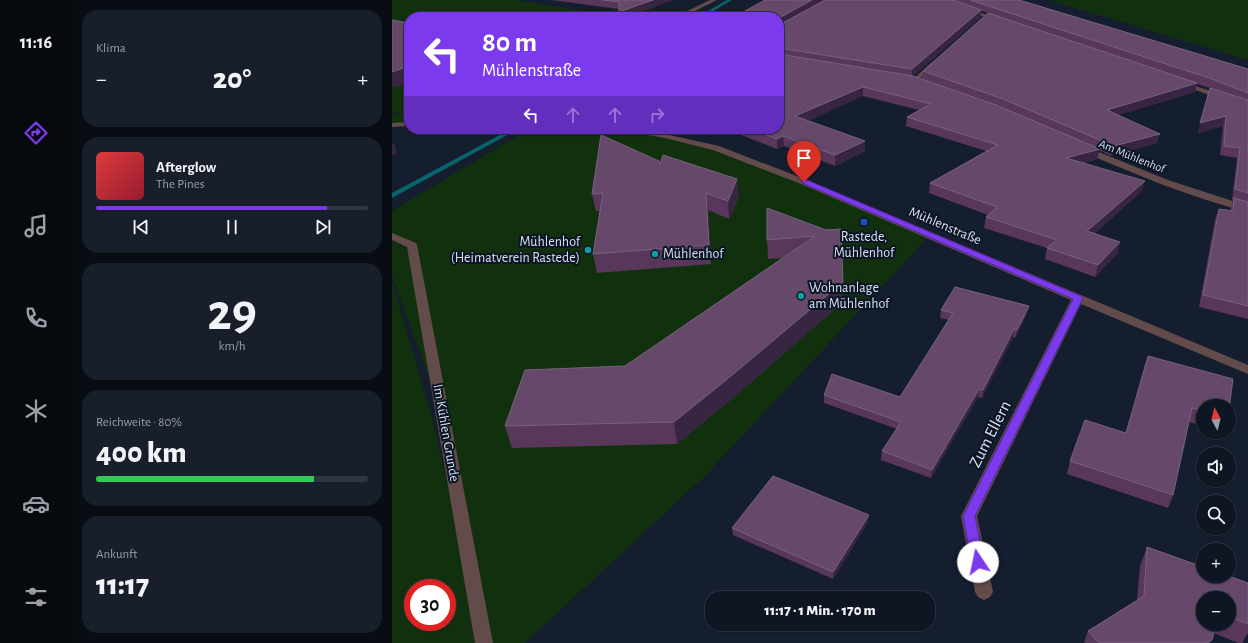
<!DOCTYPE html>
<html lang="de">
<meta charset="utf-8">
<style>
body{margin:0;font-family:"Alegreya Sans",sans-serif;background:#181f2b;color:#f1f3f6;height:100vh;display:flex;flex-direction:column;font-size:15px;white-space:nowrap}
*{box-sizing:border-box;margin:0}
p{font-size:13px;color:#9b9fa6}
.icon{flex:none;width:22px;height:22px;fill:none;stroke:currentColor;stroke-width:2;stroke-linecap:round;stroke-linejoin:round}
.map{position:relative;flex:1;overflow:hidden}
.side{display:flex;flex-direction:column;gap:10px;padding:10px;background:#080c13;width:320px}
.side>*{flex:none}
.hud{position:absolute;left:12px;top:12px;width:380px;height:122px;border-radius:16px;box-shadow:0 1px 3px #0004,0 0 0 1px #2f3541;background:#7c3aed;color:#fff;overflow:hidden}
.needle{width:26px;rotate:353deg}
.controls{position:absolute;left:804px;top:399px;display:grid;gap:8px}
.controls a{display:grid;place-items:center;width:40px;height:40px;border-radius:50%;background:#0f1623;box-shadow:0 1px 3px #0004,0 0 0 1px #2f3541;font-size:20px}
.speed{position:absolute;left:12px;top:579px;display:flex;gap:8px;font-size:20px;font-weight:700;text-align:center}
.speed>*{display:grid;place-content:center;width:52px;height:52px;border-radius:50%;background:#0f1623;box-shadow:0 1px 3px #0004,0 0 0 1px #2f3541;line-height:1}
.speed .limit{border:6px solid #d22;background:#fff;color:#111}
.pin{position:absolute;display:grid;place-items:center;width:34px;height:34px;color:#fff;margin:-41px -17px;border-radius:50% 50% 50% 0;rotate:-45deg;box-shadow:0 0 4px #0007}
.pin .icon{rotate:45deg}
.me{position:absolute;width:44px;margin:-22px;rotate:349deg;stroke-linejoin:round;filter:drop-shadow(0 0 3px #0008)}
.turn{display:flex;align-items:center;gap:14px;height:84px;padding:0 12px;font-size:18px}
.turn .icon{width:52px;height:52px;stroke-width:2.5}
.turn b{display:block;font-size:28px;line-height:34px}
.lanes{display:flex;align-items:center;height:38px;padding:0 12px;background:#0003;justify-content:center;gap:20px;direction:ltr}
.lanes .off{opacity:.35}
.big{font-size:30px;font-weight:800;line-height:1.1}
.side .widget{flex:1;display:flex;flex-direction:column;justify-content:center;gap:6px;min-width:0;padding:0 14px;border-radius:16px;background:#181f2b}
.side .dial{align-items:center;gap:0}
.dial b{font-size:52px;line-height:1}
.song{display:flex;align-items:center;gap:12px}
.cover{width:48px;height:48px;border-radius:6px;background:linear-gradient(135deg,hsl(0 70% 55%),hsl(350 70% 35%))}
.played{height:4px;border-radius:2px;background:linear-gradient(90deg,#7c3aed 85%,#2f3541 85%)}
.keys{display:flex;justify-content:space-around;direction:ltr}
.heat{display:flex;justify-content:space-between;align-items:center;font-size:22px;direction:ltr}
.charge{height:6px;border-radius:3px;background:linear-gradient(90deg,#34c759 80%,#2f3541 0)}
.trip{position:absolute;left:313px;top:591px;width:230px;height:40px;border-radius:16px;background:#0f1623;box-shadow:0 1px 3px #0004,0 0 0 1px #2f3541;font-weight:800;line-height:40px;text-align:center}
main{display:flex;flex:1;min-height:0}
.tabs{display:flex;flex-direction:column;width:72px;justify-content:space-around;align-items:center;background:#06090e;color:#9b9fa6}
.tabs .icon{width:28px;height:28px}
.tabs .current{color:#7c3aed}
.tabs b{font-size:18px;color:#f1f3f6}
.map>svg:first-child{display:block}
.green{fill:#11310e;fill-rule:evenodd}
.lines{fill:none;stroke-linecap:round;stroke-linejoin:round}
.stream{fill:#08646a;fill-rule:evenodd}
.street{fill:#644b4b;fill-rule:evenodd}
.wall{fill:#58375a;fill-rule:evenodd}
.shaded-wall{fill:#372542}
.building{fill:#66496a;stroke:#78617e}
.route{fill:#7c3aed;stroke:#51269a}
.transit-dot{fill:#1a4fb4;stroke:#0b1525;stroke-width:1.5}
.culture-dot{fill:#0f9aa8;stroke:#0b1525;stroke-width:1.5}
.labels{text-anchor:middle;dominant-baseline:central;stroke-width:4;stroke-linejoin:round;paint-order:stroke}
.far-street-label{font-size:12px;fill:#d9e0ec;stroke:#0b1525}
.street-label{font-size:14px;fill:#d9e0ec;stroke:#0b1525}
.poi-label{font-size:14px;fill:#d9e0ec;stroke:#0b1525;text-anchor:start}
.near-street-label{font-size:17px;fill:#d9e0ec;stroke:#0b1525}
</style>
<main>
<nav class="tabs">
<b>11:16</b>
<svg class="icon current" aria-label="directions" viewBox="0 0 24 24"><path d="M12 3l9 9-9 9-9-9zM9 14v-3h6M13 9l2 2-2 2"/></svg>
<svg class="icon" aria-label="music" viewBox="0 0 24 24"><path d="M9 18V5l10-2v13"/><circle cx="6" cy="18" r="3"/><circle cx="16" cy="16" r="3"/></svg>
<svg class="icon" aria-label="phone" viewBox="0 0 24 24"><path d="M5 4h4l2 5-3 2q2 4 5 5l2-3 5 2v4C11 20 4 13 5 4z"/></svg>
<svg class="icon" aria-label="climate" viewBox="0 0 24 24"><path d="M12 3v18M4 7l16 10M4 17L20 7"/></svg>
<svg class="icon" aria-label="car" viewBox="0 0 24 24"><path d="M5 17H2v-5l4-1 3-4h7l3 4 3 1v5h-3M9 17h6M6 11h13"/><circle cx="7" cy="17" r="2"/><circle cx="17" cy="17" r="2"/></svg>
<svg class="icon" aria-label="filters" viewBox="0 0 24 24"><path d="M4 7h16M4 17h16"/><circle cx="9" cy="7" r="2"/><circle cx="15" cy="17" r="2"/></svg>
</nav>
<section class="side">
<div class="widget"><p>Klima</p>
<div class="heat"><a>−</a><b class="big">20°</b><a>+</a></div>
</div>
<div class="widget">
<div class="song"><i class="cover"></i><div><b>Afterglow</b><p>The Pines</p></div></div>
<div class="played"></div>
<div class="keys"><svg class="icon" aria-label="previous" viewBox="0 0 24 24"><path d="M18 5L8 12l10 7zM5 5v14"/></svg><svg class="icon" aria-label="pause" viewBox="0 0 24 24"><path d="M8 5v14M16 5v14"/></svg><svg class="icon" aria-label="next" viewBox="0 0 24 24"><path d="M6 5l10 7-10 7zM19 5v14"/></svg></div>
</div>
<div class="widget dial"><b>29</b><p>km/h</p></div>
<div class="widget"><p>Reichweite · 80%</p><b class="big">400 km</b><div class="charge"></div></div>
<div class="widget"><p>Ankunft</p><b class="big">11:17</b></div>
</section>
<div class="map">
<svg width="856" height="643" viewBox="0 0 856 643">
<rect width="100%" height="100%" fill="#141e2f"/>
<path class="green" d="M 0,0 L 126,0 L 224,17 L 17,17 L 17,110 L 0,114 Z
M 657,0 L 856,0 L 856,60 Z
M 17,111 L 17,123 L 0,124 L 0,115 Z
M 137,129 L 232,129 L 324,148 L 538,235 L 313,476 L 133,643 L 92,643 L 50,413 L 0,276 L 0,211 Z
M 0,281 L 40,418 L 91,643 L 0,643 ZM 21,588 L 55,588 L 55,622 L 21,622 Z"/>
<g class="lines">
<path class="stream" d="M 335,0 L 340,0 L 311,17 L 306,17 Z
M 119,129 L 126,129 L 0,198 L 0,193 Z"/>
<path class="street" d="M 318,0 L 325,0 L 291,17 L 283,17 Z
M 544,0 L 552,0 L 612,21 L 607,22 Z
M 540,62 L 545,63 L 524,82 L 520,82 L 520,80 Z
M 789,81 L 856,104 L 856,109 L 787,84 L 785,83 Z
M 17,122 L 17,126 L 0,127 L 0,123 Z
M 228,129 L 246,129 L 273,134 L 327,146 L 415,180 L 856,365 L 856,374 L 689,304 L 585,516 L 601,592 L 598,597 L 592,600 L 586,597 L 583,592 L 569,516 L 679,300 L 409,184 L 321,150 L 273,138 L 232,131 Z
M 692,146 L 776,180 L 856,206 L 856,212 C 799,198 743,174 689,151 L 688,149 L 689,147 Z
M 0,233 L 24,243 L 25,245 L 101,643 L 83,643 L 15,247 L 0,240 Z"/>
</g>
<path class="wall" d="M 159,0 L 280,0 L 235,17 L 228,17 L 227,9 Z
M 433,0 L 627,0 L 856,69 L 856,319 L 807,307 L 823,220 L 827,209 L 838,211 L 841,200 L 840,200 L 845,158 L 828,155 L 831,126 L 806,133 L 818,88 L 805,84 L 803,92 L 726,115 L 765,143 L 719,156 L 707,150 L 705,159 L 692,163 L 750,191 L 703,233 L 726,253 L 703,277 L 653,259 L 655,248 L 592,228 L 594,217 L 596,215 L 537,193 L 538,183 L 594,151 L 514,126 L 515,117 L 527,110 L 471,96 L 415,121 L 473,141 L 473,151 L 443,166 L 392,146 L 385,149 L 334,129 L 387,129 L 387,17 ZM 589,11 L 596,13 L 531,71 L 530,79 L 521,76 L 588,18 Z
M 268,164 L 347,197 L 337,219 L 316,210 L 319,264 L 205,273 L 201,254 L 208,211 L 204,211 L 200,194 Z
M 434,230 L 451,302 L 341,398 L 285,444 L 120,448 L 113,426 L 233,366 L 391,258 L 376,259 L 375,240 Z
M 549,310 L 635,313 L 623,338 L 621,337 L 590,398 L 586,397 L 539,478 L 489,460 L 490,451 L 505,429 L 432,403 L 432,395 L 508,397 L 557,320 L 548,318 Z
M 756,356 L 811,406 L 811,426 L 797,422 L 781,495 L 776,508 L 675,474 L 678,461 L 734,433 Z
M 476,522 L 441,579 L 341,535 L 340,528 Z
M 755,547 L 856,583 L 856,633 L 850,643 L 846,643 L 822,633 L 818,643 L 692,643 L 696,631 L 745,600 L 748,566 ZM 837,598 L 837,624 L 811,624 Z"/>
<path class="shaded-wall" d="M 261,0 L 280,0 L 235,17 L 228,17 L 227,12 Z
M 420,0 L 433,0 L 387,25 L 387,18 Z
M 589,10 L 588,18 L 520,77 L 520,69 Z
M 17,66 L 17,83 L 1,88 L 0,84 L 0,72 Z
M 805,83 L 803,92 L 713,119 L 715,110 Z
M 471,87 L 471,96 L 403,126 L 403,116 Z
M 834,116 L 831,126 L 806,133 L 808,123 Z
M 768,134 L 765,143 L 719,156 L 722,146 Z
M 391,136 L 392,146 L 385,149 L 385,139 Z
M 473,141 L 473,151 L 443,166 L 443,155 Z
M 2,143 L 5,153 L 0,156 L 0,144 Z
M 708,149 L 705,159 L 672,168 L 674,158 Z
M 345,179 L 347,197 L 337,219 L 336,201 Z
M 753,181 L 750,191 L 693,242 L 695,231 Z
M 314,193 L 316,210 L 319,264 L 317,245 Z
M 728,242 L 726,253 L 703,277 L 706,265 Z
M 451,282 L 451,302 L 341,398 L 285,444 L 282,422 Z
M 637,306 L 635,313 L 623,338 L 625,330 Z
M 622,329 L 621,337 L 590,398 L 591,390 Z
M 587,389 L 586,397 L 539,478 L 540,470 Z
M 477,515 L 476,522 L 441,579 L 441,572 Z"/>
<path class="building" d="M 211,0 L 261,0 L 227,12 L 227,2 Z
M 373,0 L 420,0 L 387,18 L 387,17 L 342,17 Z
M 433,0 L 561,0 L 589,10 L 520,69 L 387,48 L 387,25 Z
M 578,0 L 627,0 L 856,69 L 856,93 L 820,79 Z
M 596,13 L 805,83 L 715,110 L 768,134 L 722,146 L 611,99 L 531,71 Z
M 142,16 L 142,17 L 127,17 Z
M 0,20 L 17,23 L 17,66 L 0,72 Z
M 387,54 L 521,76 L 604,105 L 708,149 L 674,158 L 753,181 L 695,231 L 728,242 L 706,265 L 655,248 L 665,240 L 594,217 L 605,207 L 538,183 L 606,145 L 515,117 L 539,104 L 471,87 L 403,116 L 473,141 L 443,155 L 391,136 L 385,139 L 359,129 L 387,129 Z
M 818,88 L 856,100 L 856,193 L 843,189 L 848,148 L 832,146 L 834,116 L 808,123 Z
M 209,135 L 267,161 L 268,164 L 271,155 L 345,179 L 336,201 L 314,193 L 317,245 L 201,254 L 211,193 L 200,194 Z
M 842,198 L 856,202 L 856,306 L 811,295 L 827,209 L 841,211 Z
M 375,208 L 434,230 L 449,229 L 451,282 L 339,376 L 282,422 L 113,426 L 133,370 L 233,366 L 423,236 L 375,240 Z
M 563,287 L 637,306 L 625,330 L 622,329 L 591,390 L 587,389 L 540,470 L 490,451 L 509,422 L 432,395 L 440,374 L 508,397 L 561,313 L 549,310 Z
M 756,356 L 841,379 L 837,409 L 837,406 L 811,406 L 811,411 L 800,408 L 781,495 L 678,461 L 693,420 L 734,433 Z
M 381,476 L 477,515 L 441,572 L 340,528 Z
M 755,547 L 811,567 L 811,576 L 837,576 L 856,583 L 856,624 L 837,617 L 837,598 L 811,598 L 811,624 L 824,624 L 820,640 L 814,643 L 707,643 L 696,631 L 752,596 Z"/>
<path class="route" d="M 410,180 L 415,180 L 689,296 L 691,298 L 583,516 L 592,562 L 590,565 L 586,567 L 581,565 L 579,562 L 571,516 L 681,299 L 410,183 Z"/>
<rect class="transit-dot" x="468" y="218" width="8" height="8" rx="2"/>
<g class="culture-dot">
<circle cx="196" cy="250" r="4"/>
<circle cx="263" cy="254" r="4"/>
<circle cx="409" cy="296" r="4"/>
</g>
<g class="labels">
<g class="far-street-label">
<text transform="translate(740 156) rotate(22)">Am Mühlenhof</text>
</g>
<g class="street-label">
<text transform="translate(553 226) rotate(23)">Mühlenstraße</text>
<text transform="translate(54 433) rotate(80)">Im Kühlen Grunde</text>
</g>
<g class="poi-label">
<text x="472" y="237" text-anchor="middle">Rastede,<tspan x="472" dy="16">Mühlenhof</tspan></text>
<text x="188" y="242" text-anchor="end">Mühlenhof<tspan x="188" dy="16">(Heimatverein Rastede)</tspan></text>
<text x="271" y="254">Mühlenhof</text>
<text x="417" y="288">Wohnanlage<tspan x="417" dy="16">am Mühlenhof</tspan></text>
</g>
<g class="near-street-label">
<text transform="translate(598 434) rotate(-63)">Zum Ellern</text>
</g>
</g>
</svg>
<div class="controls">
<a><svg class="needle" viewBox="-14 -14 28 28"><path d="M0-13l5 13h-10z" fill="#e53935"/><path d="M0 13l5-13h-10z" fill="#9b9fa6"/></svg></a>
<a><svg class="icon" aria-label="sound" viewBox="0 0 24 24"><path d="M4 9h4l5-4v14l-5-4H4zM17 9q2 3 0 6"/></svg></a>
<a><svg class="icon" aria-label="search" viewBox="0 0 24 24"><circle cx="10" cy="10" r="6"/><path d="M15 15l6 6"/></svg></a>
<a>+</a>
<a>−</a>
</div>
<div class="speed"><div class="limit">30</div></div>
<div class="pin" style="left:412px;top:182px;background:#d93025"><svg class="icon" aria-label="arrive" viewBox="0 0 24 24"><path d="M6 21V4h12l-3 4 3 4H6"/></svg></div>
<svg class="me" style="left:586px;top:562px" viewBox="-20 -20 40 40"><circle r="19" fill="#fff"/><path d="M0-13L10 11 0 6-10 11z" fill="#7c3aed"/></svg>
<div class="trip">11:17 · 1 Min. · 170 m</div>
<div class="hud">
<div class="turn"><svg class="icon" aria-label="left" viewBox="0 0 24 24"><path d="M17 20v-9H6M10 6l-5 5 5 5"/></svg><div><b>80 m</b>Mühlenstraße</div></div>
<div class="lanes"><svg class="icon" aria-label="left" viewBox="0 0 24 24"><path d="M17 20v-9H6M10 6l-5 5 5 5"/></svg><svg class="icon off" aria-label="ahead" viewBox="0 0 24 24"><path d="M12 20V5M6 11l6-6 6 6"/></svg><svg class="icon off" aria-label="ahead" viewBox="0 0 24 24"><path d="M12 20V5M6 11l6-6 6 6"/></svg><svg class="icon off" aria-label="right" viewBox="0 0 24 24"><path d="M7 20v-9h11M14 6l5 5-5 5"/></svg></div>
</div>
</div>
</main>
